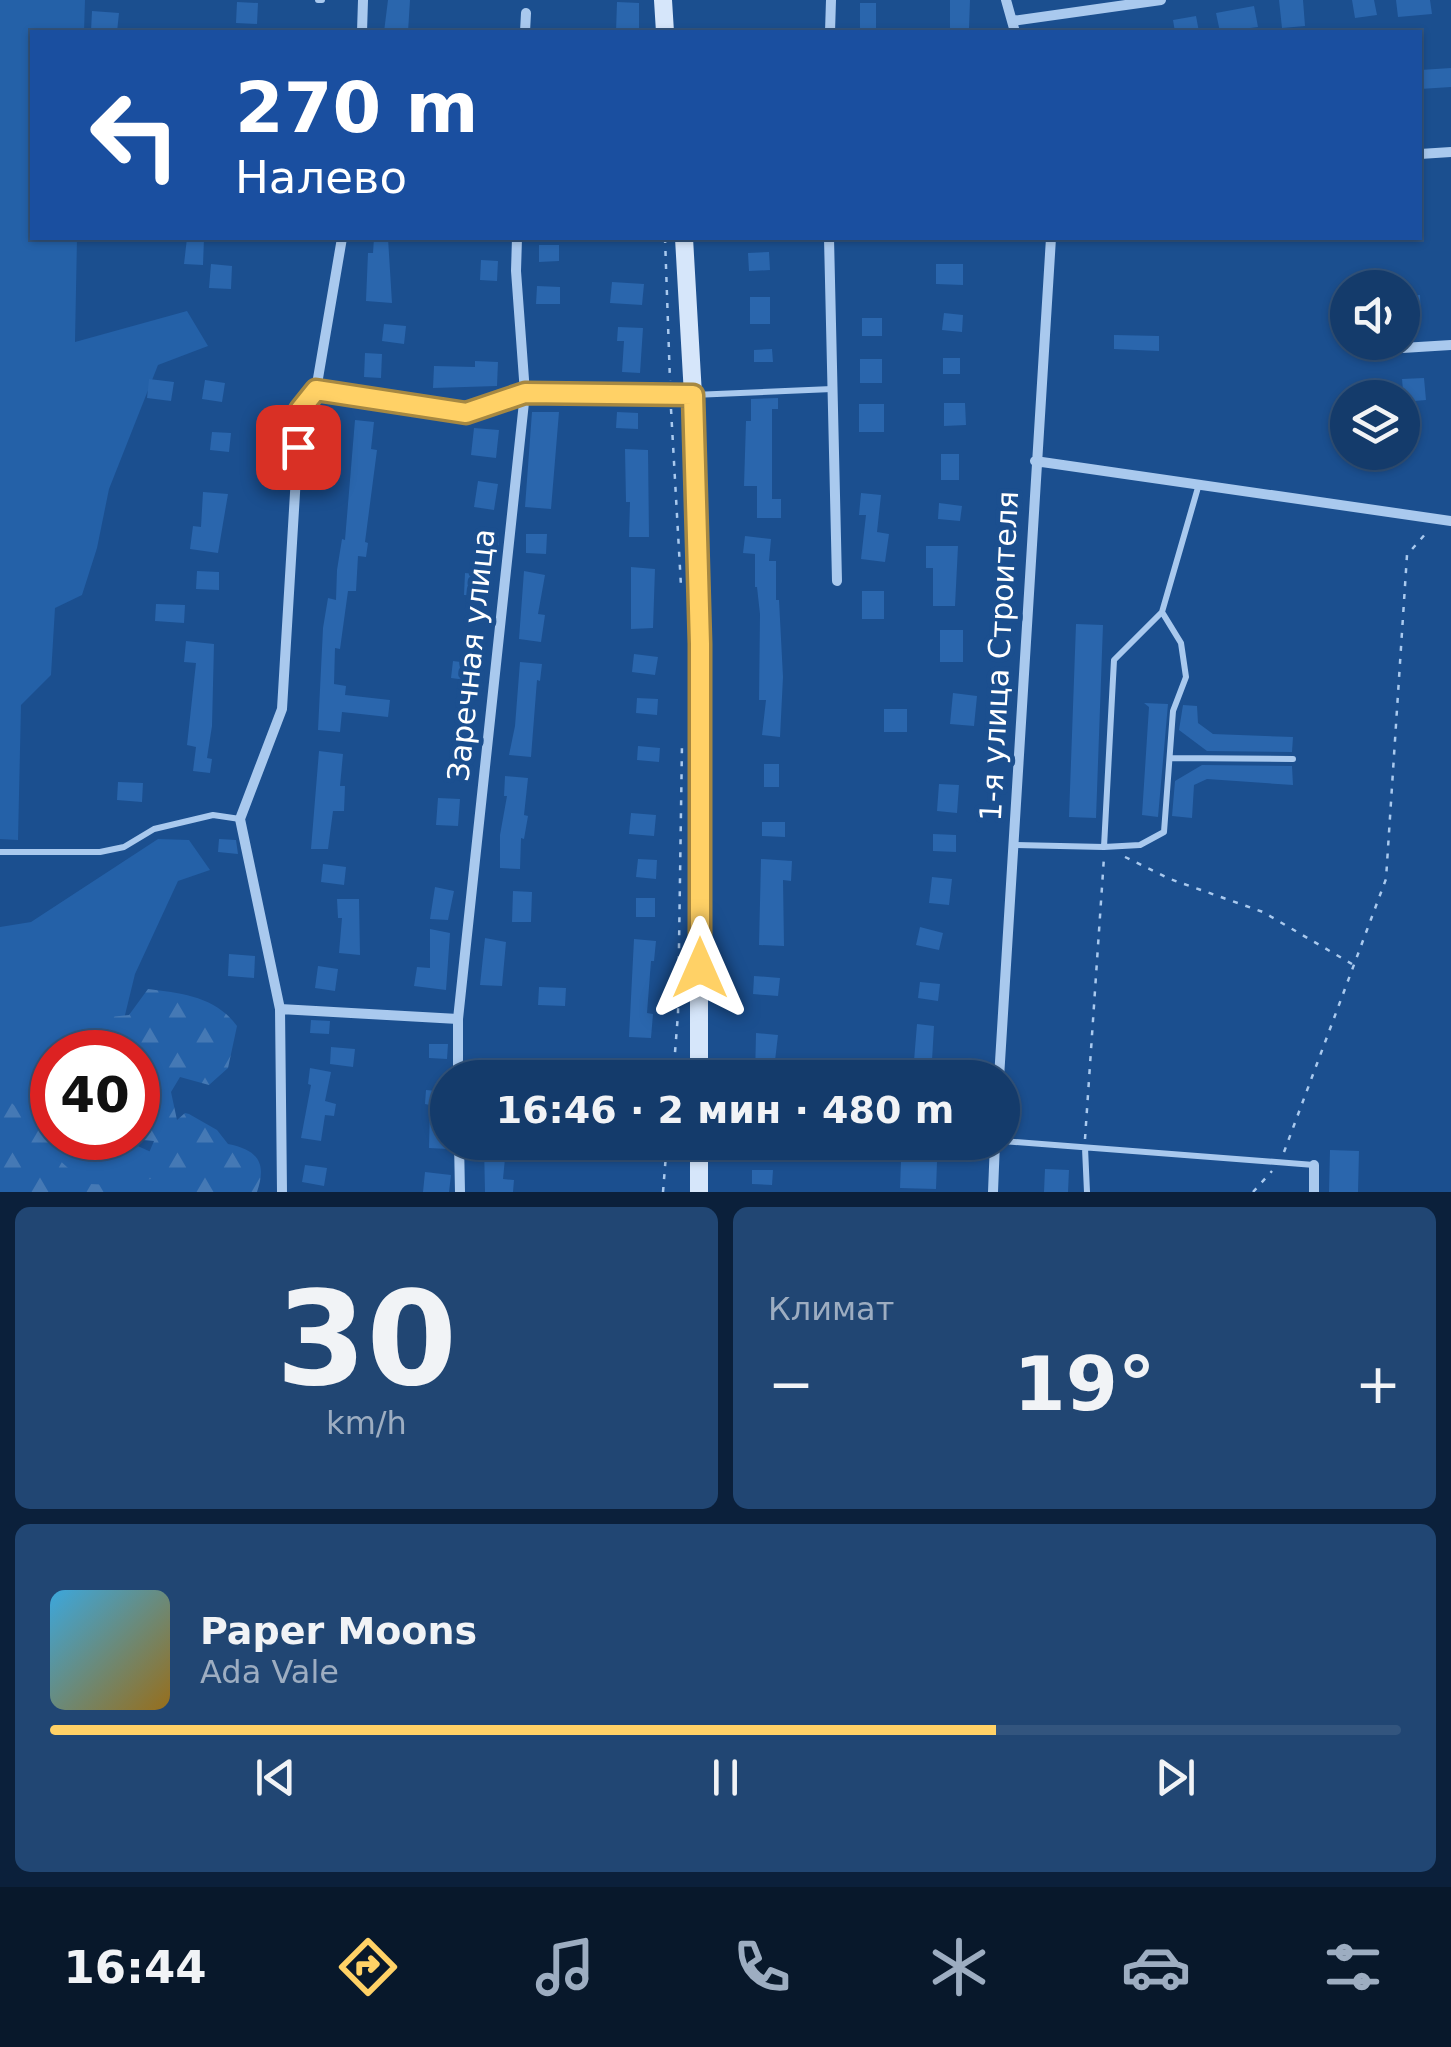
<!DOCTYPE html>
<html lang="ru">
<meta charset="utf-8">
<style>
body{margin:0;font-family:"DejaVu Sans",sans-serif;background:#214673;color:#f1f3f6;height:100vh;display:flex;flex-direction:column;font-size:38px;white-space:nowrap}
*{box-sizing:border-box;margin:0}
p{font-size:32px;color:#9dadc1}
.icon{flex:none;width:55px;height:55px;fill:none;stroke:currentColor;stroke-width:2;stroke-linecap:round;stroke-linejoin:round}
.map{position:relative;height:1192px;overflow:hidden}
.sheet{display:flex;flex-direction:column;gap:15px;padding:15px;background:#0b203b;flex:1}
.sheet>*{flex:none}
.top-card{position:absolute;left:30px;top:30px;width:1392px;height:210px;border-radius:0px;box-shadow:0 2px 8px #0004,0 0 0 2px #33557e;background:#1a4fa0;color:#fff;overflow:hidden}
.controls{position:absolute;left:1330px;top:270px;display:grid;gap:20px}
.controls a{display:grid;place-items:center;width:90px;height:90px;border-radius:50%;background:#143b6b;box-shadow:0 2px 8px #0004,0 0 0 2px #33557e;font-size:50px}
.speed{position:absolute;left:30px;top:1030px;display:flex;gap:20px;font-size:50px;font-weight:700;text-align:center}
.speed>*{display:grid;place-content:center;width:130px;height:130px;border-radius:50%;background:#143b6b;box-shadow:0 2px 8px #0004,0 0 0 2px #33557e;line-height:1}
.speed .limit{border:15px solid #d22;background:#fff;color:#111}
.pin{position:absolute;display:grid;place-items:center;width:85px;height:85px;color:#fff;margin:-42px;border-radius:20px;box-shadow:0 5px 15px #0006}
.me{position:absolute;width:110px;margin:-55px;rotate:0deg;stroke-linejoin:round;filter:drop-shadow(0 0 8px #0008)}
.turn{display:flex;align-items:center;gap:35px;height:210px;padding:0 40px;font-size:45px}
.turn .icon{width:130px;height:130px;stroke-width:2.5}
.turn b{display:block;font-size:70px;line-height:85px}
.big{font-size:75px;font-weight:700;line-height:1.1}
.sheet .card{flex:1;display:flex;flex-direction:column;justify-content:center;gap:15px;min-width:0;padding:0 35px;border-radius:15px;background:#214673}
.sheet .dial{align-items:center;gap:0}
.dial b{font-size:130px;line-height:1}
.song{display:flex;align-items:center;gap:30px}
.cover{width:120px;height:120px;border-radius:15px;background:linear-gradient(135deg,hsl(200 70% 55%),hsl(40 70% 35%))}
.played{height:10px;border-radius:5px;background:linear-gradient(90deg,#ffd166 70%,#33557e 70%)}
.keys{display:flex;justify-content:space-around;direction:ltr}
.heat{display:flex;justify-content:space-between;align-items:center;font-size:55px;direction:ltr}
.sheet .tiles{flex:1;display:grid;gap:15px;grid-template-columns:1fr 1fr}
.card:last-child{grid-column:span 2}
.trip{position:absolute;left:430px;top:1060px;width:590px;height:100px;border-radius:50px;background:#143b6b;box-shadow:0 2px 8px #0004,0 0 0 2px #33557e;font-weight:700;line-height:100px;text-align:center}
.tab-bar{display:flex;height:160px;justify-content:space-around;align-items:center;background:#08182b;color:#9dadc1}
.tab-bar .icon{width:70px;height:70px}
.tab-bar .selected{color:#ffd166}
.tab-bar b{font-size:45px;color:#f1f3f6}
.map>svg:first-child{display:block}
.green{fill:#2461a8}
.forest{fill:url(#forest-firs)}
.building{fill:#2a66ad}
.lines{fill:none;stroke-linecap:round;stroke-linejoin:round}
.path{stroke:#a9c9ee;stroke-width:2.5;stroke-dasharray:5 8;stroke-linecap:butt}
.lane{stroke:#a9c9ee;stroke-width:6}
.street{stroke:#a9c9ee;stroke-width:10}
.secondary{stroke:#d6e6fa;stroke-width:18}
.route-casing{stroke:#a68842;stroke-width:25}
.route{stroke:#ffd166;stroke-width:18}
.labels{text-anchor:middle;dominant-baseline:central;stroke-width:10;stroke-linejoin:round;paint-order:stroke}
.street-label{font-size:30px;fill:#fff;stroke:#1b4f8f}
</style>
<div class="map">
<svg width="1451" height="1192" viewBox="0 0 1451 1192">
<defs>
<pattern id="forest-firs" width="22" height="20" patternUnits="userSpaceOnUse" patternTransform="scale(2.5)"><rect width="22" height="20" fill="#2461a8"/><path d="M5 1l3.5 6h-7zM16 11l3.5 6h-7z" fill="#4579b5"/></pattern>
</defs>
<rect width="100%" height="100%" fill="#1b4f8f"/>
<path class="green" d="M 0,0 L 85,0 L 84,32 L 32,32 L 32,238 L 77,238 L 75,342 L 187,311 L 208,346 L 158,365 L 109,489 L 97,548 L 82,595 L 55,608 L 51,675 L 21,705 L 18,840 L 0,839 Z
M 158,839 L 189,840 L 210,870 L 178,881 L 135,974 L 116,1052 L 52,1052 L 52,1138 L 120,1138 L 171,1161 L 202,1192 L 0,1192 L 0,927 L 31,922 Z"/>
<path class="forest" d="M 148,989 C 182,993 216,997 237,1026 L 228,1068 L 209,1085 L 180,1077 L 171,1092 L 177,1120 L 185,1113 L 189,1114 L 217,1130 L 228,1144 C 258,1150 267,1163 257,1192 L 172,1192 L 171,1176 L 144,1180 L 140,1174 L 154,1141 L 143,1140 L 138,1117 L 138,1052 L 102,1052 L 110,1017 L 129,1015 Z
M 0,1094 L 41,1126 L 56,1157 L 79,1178 L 90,1184 L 134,1186 L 138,1192 L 0,1192 Z"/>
<path class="building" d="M 388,0 L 410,0 L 408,32 L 384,32 Z
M 950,0 L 970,0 L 969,28 L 950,28 Z
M 1279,0 L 1303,0 L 1305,26 L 1282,28 Z
M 1352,0 L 1374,0 L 1377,15 L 1355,18 Z
M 1396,0 L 1430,0 L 1432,14 L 1398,17 Z
M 237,2 L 258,3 L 257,24 L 236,23 Z
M 617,2 L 639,3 L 639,32 L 616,32 Z
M 860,3 L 876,3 L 876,28 L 860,28 Z
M 1254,6 L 1258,27 L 1220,32 L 1216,13 Z
M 92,11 L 119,13 L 117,32 L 91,31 Z
M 1196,16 L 1199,32 L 1175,32 L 1173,20 Z
M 1451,68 L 1451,87 L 1420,89 L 1420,70 Z
M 187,238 L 204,238 L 203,265 L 184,264 Z
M 374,238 L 388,238 L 392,303 L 366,301 L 368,253 L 373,253 Z
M 539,245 L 559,245 L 559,261 L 539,262 Z
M 769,252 L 770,270 L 749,271 L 748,253 Z
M 481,260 L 498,261 L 497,281 L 480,280 Z
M 211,264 L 232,266 L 231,289 L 209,288 Z
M 936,264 L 963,264 L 963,285 L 936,284 Z
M 612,282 L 644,284 L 642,305 L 610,303 Z
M 537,286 L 560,287 L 560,304 L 536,304 Z
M 1420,295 L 1421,317 L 1402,318 L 1402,296 Z
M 750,297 L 770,297 L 770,324 L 750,324 Z
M 944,313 L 963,315 L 962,332 L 942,330 Z
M 862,318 L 882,318 L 882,336 L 862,336 Z
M 384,324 L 406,326 L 404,344 L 382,341 Z
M 618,327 L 643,328 L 640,373 L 622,372 L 624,341 L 617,341 Z
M 1114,335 L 1159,336 L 1159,351 L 1114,349 Z
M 772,349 L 773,362 L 754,362 L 754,350 Z
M 365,353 L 382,354 L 381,378 L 364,377 Z
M 943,358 L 960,358 L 960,374 L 943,374 Z
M 860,359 L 882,359 L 882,383 L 860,383 Z
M 475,361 L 498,362 L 497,386 L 433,388 L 434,366 L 475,367 Z
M 1424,378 L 1426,400 L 1404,402 L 1402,379 Z
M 149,379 L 174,382 L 171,401 L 147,398 Z
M 205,380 L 225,383 L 222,402 L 202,399 Z
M 778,398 L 778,409 L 772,409 L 772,499 L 781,499 L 781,518 L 757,518 L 757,486 L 744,486 L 746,421 L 751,421 L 751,399 Z
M 944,403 L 965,403 L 966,425 L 944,426 Z
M 859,404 L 884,404 L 884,432 L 859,432 Z
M 532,412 L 559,412 L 551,509 L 525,507 Z
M 617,412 L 638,413 L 638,429 L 616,428 Z
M 355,420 L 374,422 L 371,449 L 377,450 L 365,542 L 368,543 L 366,557 L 358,556 L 356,591 L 348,591 L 340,649 L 335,648 L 334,684 L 346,686 L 345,695 L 390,700 L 388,717 L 342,712 L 340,732 L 318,730 L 323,628 L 328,598 L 336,600 L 337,570 L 342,539 L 345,540 Z
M 474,428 L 499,430 L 496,458 L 471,455 Z
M 212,432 L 231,433 L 229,452 L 210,450 Z
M 625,449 L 648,450 L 649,537 L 629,537 L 630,502 L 626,502 Z
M 941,454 L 959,454 L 959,480 L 941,480 Z
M 478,481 L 498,484 L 494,510 L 474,507 Z
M 203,492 L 228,494 L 218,553 L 190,549 L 193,526 L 201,527 Z
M 861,493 L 881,495 L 877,532 L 889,534 L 885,562 L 861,559 L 866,515 L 859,515 Z
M 939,503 L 962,506 L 960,521 L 938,519 Z
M 526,534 L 547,534 L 546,554 L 526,553 Z
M 487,535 L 499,536 L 498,552 L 485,552 Z
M 745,536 L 771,539 L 769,561 L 776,561 L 776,600 L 779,600 L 783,677 L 780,737 L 762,735 L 766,700 L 759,700 L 760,614 L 757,587 L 755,587 L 755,554 L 743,553 Z
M 926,546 L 958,546 L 955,606 L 933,606 L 933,568 L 926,568 Z
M 631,567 L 655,569 L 653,628 L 631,629 Z
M 197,571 L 219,572 L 219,590 L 196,589 Z
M 524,571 L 545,575 L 538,614 L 545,615 L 541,642 L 519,639 Z
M 465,573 L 488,575 L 487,596 L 464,595 Z
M 862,591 L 884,591 L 884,619 L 862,619 Z
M 156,604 L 185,605 L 184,623 L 155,621 Z
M 1076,624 L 1103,625 L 1096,818 L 1069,817 Z
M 940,630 L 963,630 L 963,662 L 940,662 Z
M 186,641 L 214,644 L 212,726 L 207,758 L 212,759 L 210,773 L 193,771 L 196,747 L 187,745 L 196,663 L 184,662 Z
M 634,654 L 658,657 L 655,675 L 632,672 Z
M 453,661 L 476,664 L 474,681 L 451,678 Z
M 520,662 L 542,664 L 540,681 L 537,680 L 531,757 L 509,755 L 515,726 Z
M 953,693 L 977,696 L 974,726 L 950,724 Z
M 637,698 L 658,699 L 657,715 L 636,713 Z
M 1144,703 L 1168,704 L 1158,817 L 1142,815 L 1149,707 Z
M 1183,705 L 1197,706 L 1198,723 L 1213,734 L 1293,737 L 1292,752 L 1207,751 L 1179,730 Z
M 884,709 L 907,709 L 907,732 L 884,732 Z
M 638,746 L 660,748 L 659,762 L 637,760 Z
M 319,751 L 343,754 L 340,786 L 345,786 L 344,811 L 333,811 L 328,849 L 311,849 Z
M 764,764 L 779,764 L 779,787 L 764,787 Z
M 1202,765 L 1292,766 L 1293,785 L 1207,779 L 1194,785 L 1192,818 L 1172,816 L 1175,781 Z
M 505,776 L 528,778 L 524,815 L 528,816 L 524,839 L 521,838 L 520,869 L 500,868 L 500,835 L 507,796 L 504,796 Z
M 118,782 L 143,783 L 142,802 L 117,800 Z
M 939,784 L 959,785 L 957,813 L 937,811 Z
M 438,798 L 460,799 L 458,826 L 436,825 Z
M 631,813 L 656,815 L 654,836 L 629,834 Z
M 762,822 L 785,822 L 785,837 L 762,836 Z
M 933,834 L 956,835 L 956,852 L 933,851 Z
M 219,839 L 236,840 L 238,854 L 218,852 Z
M 638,859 L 657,860 L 656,879 L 636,877 Z
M 761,859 L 792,861 L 791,881 L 783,880 L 784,946 L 759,945 Z
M 323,864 L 346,867 L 344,885 L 321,882 Z
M 932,877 L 952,879 L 949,905 L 929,903 Z
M 435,887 L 454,891 L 448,920 L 430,919 Z
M 513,891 L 532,892 L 531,922 L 512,922 Z
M 636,898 L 655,898 L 655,917 L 636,917 Z
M 337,899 L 359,899 L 360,955 L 339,953 L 342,918 L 338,918 Z
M 920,927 L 943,933 L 939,950 L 916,945 Z
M 430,929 L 450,933 L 446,990 L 414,986 L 417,967 L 430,968 Z
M 485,938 L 506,942 L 502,986 L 480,985 Z
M 634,939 L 656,941 L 654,961 L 651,961 L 647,1013 L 653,1014 L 651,1038 L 629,1037 Z
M 229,954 L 255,956 L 254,978 L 228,976 Z
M 318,966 L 338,969 L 335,991 L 315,988 Z
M 754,976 L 780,978 L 778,996 L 753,994 Z
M 920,982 L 940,984 L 938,1001 L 918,998 Z
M 539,987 L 566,988 L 565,1006 L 538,1005 Z
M 311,1020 L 330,1021 L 329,1034 L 310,1033 Z
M 917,1024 L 934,1026 L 931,1078 L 907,1078 L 909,1061 L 914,1061 Z
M 756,1033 L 778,1035 L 773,1078 L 755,1078 Z
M 429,1044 L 448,1044 L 447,1059 L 429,1058 Z
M 331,1047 L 355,1049 L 353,1067 L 330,1064 Z
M 536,1060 L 560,1060 L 559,1078 L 536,1078 Z
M 629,1063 L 649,1065 L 647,1078 L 627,1078 Z
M 310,1068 L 331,1072 L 325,1101 L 336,1104 L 334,1116 L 325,1115 L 321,1141 L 301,1138 L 311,1085 L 308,1084 Z
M 426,1090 L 448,1092 L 448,1149 L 429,1148 L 430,1105 L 425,1104 Z
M 616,1142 L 639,1142 L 638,1158 L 614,1155 Z
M 484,1145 L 506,1148 L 503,1179 L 514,1180 L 513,1192 L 485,1192 Z
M 1330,1150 L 1359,1151 L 1358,1192 L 1329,1192 Z
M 901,1161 L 937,1162 L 936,1189 L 900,1188 Z
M 305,1165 L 327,1168 L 324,1186 L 302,1182 Z
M 1045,1169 L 1069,1170 L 1068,1192 L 1044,1192 Z
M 752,1170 L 773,1170 L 772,1185 L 752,1184 Z
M 425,1172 L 451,1175 L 449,1192 L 423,1192 Z"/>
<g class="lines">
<path class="path" d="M 665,238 L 670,381
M 671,409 L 681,586
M 1125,857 L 1170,879 L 1263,912 L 1352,964
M 673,1078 L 678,1014 L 682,743
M 1085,1139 L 1104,857
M 1284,1152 L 1386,879 L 1407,555 L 1427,532
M 663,1192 L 667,1142
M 1253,1192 L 1272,1171"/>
<path class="lane" d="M 318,0 L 322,0
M 693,395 L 832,389
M 1171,758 L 1293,759
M 1012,845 L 1104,847 L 1114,660 L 1162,612 L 1199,484
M 1104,847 L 1140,845 L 1164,832 L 1173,711 L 1186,677 L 1181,643 L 1162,612
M 0,852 L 100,852 L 124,847 L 154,829 L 213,815 L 240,819
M 1002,1141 L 1314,1165
M 1085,1148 L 1087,1192"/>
<path class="street" d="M 1006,0 L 1015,32
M 1012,21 L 1161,0
M 362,32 L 363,0
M 525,32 L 526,13
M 830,32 L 831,0
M 1420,154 L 1451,152
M 829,238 L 837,581
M 1386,349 L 1451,345
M 316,390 L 466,413 L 525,393 L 693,395
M 1035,461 L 1451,521
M 280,1009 L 458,1019
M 458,1078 L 458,1019 L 525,393 L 516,271 L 517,238
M 999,1078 L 1051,238
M 459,1142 L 460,1192
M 282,1192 L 280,1009 L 240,819 L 282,709 L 300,410 L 316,390 L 342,238
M 993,1192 L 995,1142
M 1314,1192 L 1314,1165"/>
<path class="secondary" d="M 663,0 L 665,32
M 684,238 L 693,395 L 699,644 L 699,1078
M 699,1192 L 699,1142"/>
</g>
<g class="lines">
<g class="route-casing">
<path id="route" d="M 298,447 L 300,410 L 316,390 L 466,413 L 525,393 L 693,395 L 700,644 L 700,968"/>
</g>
<use href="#route" class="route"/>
</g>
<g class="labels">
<g class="street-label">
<text transform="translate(471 655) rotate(-84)">Заречная улица</text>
<text transform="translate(999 656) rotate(-87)">1-я улица Строителя</text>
</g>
</g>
</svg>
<div class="controls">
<a><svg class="icon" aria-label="sound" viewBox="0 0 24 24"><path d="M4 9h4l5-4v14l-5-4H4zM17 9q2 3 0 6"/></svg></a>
<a><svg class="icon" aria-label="layers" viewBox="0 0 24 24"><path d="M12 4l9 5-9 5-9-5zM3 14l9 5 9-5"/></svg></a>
</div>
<div class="speed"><div class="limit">40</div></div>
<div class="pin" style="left:298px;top:447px;background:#d93025"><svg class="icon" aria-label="arrive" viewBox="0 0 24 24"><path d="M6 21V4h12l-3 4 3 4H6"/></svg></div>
<svg class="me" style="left:700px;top:968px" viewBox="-20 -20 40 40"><path d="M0-17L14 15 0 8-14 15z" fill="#ffd166" stroke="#fff" stroke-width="4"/></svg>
<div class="trip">16:46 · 2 мин · 480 m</div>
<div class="top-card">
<div class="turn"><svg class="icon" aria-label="left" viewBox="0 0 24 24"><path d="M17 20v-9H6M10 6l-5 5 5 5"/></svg><div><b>270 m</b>Налево</div></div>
</div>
</div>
<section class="sheet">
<div class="tiles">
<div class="card dial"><b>30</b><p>km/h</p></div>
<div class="card"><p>Климат</p>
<div class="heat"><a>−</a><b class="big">19°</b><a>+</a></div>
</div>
<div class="card">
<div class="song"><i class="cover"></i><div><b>Paper Moons</b><p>Ada Vale</p></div></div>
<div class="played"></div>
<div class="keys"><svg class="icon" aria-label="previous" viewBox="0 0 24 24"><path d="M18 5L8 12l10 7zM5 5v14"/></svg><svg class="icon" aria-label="pause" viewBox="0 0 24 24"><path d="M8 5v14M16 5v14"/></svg><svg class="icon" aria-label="next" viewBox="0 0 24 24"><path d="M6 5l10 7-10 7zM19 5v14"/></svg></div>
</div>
</div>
</section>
<nav class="tab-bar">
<b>16:44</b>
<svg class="icon selected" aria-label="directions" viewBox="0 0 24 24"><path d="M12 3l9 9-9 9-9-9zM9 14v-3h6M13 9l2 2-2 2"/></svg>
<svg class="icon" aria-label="music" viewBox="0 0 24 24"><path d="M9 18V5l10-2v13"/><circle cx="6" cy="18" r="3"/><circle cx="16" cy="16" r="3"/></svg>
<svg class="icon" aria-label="phone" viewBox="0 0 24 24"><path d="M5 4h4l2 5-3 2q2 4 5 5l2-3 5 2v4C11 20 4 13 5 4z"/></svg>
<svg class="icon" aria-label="climate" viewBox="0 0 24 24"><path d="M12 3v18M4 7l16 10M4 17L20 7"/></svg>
<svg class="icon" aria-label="car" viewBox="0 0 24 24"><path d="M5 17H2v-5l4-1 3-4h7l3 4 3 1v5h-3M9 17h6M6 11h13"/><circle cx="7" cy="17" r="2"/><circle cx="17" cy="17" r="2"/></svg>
<svg class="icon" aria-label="filters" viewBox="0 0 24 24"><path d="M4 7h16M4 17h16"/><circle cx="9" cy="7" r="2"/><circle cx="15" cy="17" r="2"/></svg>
</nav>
